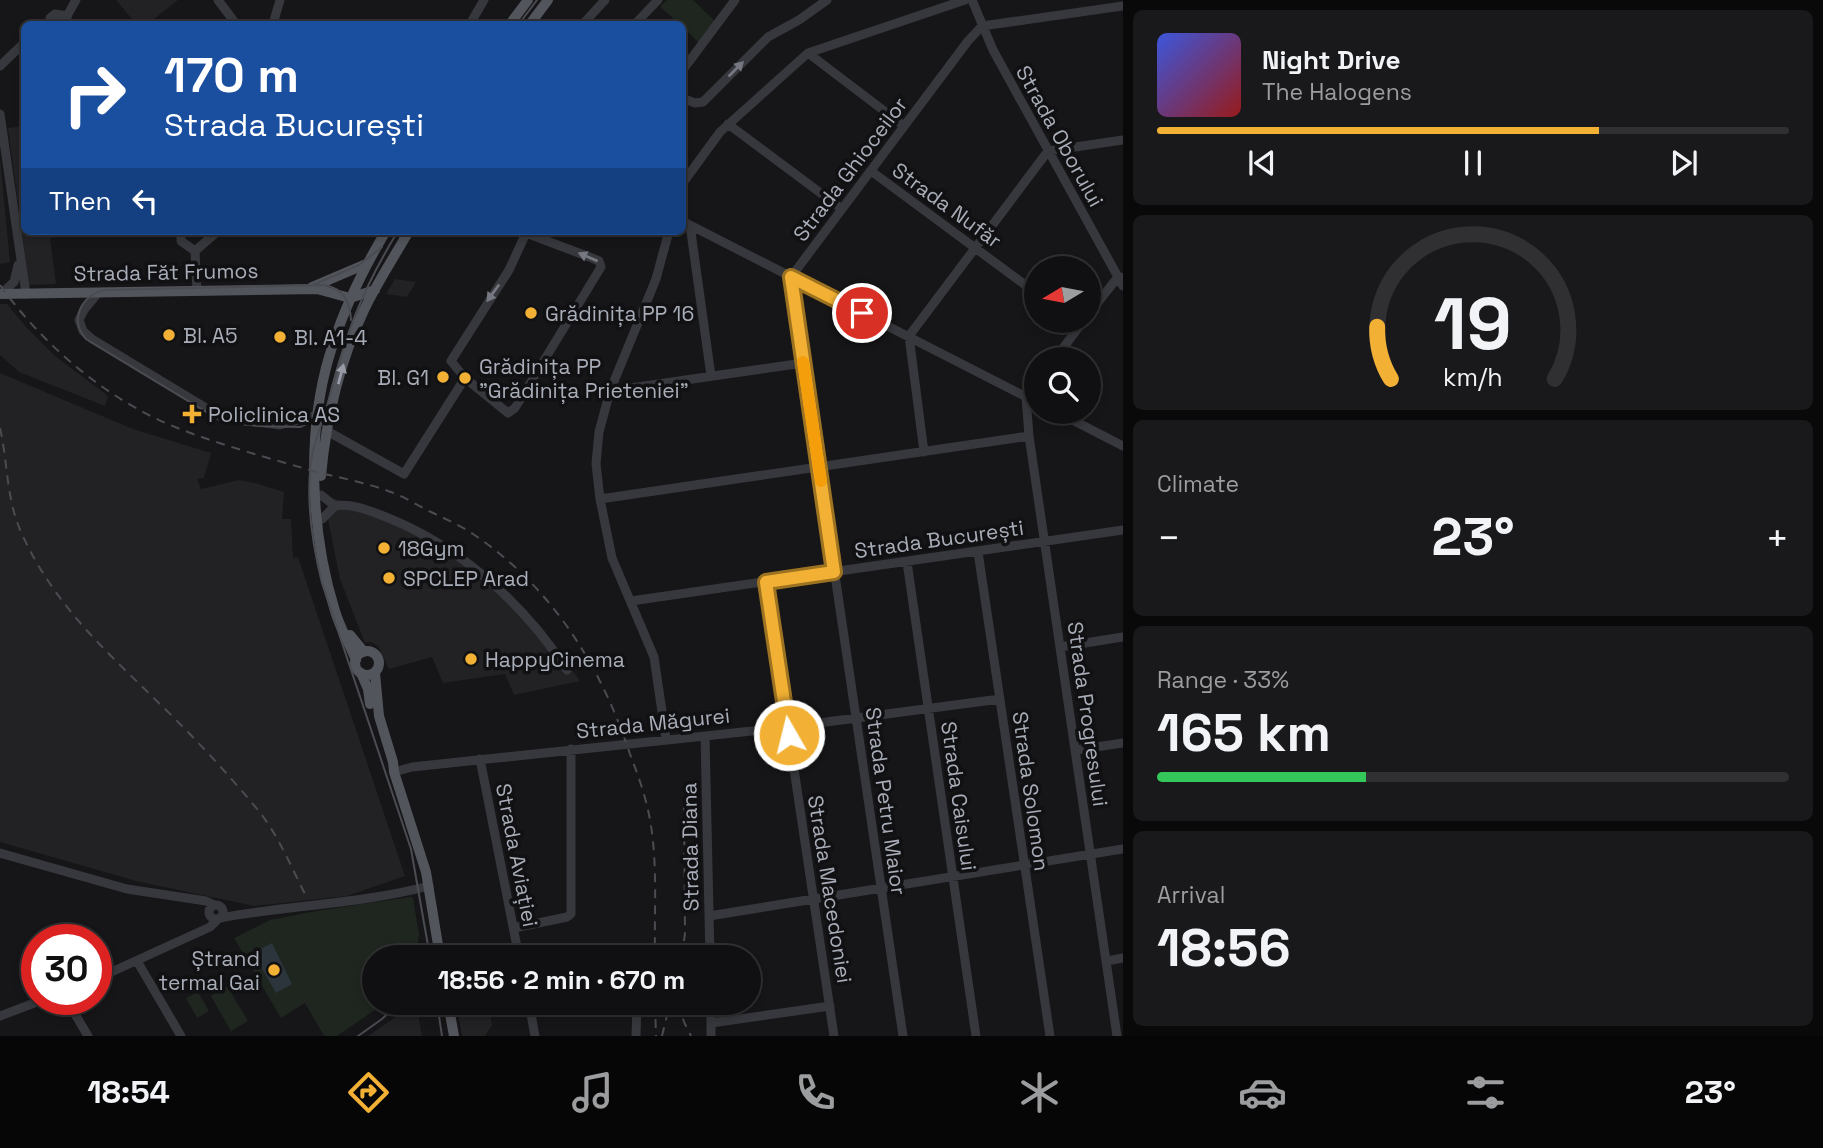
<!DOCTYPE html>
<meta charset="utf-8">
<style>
body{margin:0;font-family:"Space Grotesk",sans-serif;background:#19191b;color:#f1f3f6;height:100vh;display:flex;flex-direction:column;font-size:26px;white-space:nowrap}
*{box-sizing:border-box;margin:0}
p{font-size:23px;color:#9c9d9f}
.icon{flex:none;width:38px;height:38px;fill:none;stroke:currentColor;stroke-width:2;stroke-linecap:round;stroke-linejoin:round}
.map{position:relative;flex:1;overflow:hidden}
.drawer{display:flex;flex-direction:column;gap:10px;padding:10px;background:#09090a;width:700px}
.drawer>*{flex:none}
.banner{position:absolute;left:21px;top:21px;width:665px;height:214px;border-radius:10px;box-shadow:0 4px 10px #0003,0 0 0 2px #303032;background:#1a4fa0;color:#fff;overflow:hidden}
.needle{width:46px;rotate:260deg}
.controls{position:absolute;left:1024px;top:256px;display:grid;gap:14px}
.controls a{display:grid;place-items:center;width:77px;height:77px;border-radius:50%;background:#101012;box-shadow:0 4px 10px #0003,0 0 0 2px #303032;font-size:35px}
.speed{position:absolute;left:21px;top:924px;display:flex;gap:14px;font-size:35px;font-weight:700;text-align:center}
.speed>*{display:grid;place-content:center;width:91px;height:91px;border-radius:50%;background:#101012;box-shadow:0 4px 10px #0003,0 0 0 2px #303032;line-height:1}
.speed .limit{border:10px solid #d22;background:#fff;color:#111}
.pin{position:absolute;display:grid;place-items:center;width:60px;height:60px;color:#fff;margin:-30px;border:4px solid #fff;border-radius:50%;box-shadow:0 2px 7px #0007}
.me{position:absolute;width:77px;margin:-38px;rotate:352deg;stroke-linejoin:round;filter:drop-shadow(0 0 5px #0008)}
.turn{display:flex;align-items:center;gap:24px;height:147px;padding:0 28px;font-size:32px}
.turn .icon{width:91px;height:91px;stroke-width:2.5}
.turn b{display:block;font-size:49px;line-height:60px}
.then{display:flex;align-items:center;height:66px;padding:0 28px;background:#0003;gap:14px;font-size:26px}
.big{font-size:52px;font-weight:700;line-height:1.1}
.drawer .tile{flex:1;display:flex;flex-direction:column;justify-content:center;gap:10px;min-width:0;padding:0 24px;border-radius:10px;background:#19191b}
.drawer .dial{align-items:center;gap:0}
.dial svg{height:182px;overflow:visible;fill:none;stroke:#303032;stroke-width:7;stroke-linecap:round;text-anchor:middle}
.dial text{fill:#f1f3f6;stroke:none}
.song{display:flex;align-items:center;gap:21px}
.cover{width:84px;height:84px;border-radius:10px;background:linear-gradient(135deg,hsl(230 70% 55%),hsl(0 70% 35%))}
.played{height:7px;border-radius:4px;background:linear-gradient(90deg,#f2b134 70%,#303032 70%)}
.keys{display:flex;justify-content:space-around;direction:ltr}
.heat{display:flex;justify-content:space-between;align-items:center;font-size:38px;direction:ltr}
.charge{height:10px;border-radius:5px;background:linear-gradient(90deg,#34c759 33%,#303032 0)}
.trip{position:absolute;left:362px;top:945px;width:399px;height:70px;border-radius:35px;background:#101012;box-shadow:0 4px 10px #0003,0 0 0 2px #303032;font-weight:700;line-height:70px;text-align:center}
.tab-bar{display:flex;height:112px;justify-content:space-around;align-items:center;background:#060607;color:#9c9d9f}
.tab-bar .icon{width:49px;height:49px}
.tab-bar .on{color:#f2b134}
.tab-bar b{font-size:32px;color:#f1f3f6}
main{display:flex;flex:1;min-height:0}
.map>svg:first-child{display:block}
.built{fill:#222225}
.green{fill:#1e261f}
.water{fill:#2c353c}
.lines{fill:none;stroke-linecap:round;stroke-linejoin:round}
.minor{stroke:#37383d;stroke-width:9}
.major{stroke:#53555c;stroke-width:10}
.tram{stroke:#4a4c52;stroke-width:2}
.rail{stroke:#4a4c52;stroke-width:2;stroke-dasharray:9 7;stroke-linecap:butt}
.oneway{fill:#757881}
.oneway2{fill:#979ba6}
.route-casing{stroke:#9d7322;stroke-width:18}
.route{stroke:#f2b134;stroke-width:12}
.slow{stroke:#f59e0b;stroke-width:12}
.poi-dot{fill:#f2b134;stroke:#111113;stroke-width:2.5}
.labels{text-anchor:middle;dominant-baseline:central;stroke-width:7;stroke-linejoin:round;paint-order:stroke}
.street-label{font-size:21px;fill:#a8adb8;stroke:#111113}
.poi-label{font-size:21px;fill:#a8adb8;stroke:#111113;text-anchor:start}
</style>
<main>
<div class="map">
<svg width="1123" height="1036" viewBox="0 0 1123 1036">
<rect width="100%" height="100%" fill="#161618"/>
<path class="built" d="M 116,0 L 178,0 L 148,24 L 136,24 Z
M 24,126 L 24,231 L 107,231 L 50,238 L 56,284 L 29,285 L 8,128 Z
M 0,158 L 10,262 L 0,264 Z
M 395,279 L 416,282 L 407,297 L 386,294 Z
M 0,304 L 7,304 L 27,328 L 54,355 L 108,396 L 105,406 L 19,372 L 0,355 Z
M 0,373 L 133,429 L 211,453 L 204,478 L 197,479 L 201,489 L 239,480 L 255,483 L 284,492 L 282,519 L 291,519 L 293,558 L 298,557 L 405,876 L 347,896 L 254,906 L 136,881 L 0,842 Z
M 327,497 L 357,504 L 474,564 L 497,581 L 543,629 L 580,681 L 514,695 L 505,674 L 443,683 L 432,657 L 389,669 L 378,646 L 371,642 L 365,643 L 340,579 L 328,519 Z
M 406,1003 L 416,1003 L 422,1036 L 368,1036 L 397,1016 Z
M 456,1003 L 488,1003 L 492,1025 L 485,1036 L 462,1036 Z"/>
<path class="green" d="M 667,0 L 693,0 L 716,22 L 700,44 L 683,27 L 682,24 L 680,24 L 660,7 Z
M 410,897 L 413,898 L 419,934 L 416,957 L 374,957 L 374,1003 L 385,1003 L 337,1036 L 324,1036 L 305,1003 L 281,1018 L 234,938 L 270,920 L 316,911 Z
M 227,986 L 248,1021 L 231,1031 L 211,996 Z
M 198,992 L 209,1011 L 197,1018 L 186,998 Z"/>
<path class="water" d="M 272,943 L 292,984 L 276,993 L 253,953 Z"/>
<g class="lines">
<path class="minor" d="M 218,0 L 236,24
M 972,0 L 993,50 L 1123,286
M 49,24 L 50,18 L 55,14 L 62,15 L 65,19
M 65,24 L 68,14 L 76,0
M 273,24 L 280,0
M 470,24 L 484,0
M 583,24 L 605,0
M 635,24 L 658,0
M 808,53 L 904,126
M 0,66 L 24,43
M 682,71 L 735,0
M 682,98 L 695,103 L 703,102 L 768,37 L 799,20 L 827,0
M 0,114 L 26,294
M 728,124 L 842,209
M 871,171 L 1036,293
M 682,184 L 720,132 L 808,53 L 965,0
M 682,221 L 1036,402
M 690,225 L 711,376
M 181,231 L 181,241 L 195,251
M 526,233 L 592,258 L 599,261 L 601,267 L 515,408 L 508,413 L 465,378 L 451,361 L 509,270 L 526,233 L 527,231
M 195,251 L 197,291
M 195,251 L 218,231
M 98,293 L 84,310 L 79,320 L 83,331 L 92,339 L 221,417 L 280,425 L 318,415
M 1,294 L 14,282 L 18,265
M 1088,315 L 1118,277 L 1121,277
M 1055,359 L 1084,320
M 1036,384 L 1026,397 L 1029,436 L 1117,1036
M 610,391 L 803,363
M 1055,411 L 1123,446
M 327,431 L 404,474 L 465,378
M 924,452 L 909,336 L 1048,151 L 1123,140
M 321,495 L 335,506
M 600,499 L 1029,436
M 322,519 L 335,506 C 352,503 370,511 386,517 C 461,547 523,603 567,670
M 978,552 L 1050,1036
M 907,562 L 976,1036
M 766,582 L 834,1036
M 631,601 L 1123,530
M 1060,647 L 1123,637
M 705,736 L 710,957
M 666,739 L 654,657 L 612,558 L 600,499 L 596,464 L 599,432 L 610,391 L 656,279 L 669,231
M 1076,750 L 1123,743
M 480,759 L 519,957
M 394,772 L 412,767 L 781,728 L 1000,699
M 0,853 L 127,889 L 206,901 L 214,905
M209 912a7 7 0 1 1 14 0a7 7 0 1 1-14 0Z
M 709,916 L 1123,849
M 220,918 C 290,905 360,904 429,886
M 514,928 L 567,917 L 571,914 L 571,749
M 137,961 L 181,1036
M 1107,961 L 1123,958
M 96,979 L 210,927 L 218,919
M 66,999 L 88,1036
M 529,1003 L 535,1036
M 711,1003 L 711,1036
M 0,1016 L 45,999
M 711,1023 L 830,1006
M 636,1036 L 637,1003
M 903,1036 L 791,277 L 968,41 L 982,26 L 1123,6"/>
<path class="major" d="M 510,24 L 528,0
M 530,24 L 548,0
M 312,287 L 366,264
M 0,294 L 317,289 L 350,298 L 375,290
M 321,476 C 326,420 340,361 364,310 C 377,283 394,257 409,231
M 350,635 L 364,652
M355 663a12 12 0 1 1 24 0a12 12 0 1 1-24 0Z
M 356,660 C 349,643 340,628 335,611 C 311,534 306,435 329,357 C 342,312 362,271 386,231
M 361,673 L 368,689 L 370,704
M 375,673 L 379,716 L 393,762 L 394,772 L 426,872 L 440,957
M 448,1003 L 454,1036"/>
<path class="tram" d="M 519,24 L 537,0
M 398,231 C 362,290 346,333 329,399 C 323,423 311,447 310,472 C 307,510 313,547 322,583 L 411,849 L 430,957
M 315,284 L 359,265 L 382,247
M 323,410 L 315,420 L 300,427 L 258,426 L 223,422 L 86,339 C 69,320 81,295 105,290 L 325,285 C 344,289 350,302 351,320
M 437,1003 L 442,1036
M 358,1036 L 382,1019 L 399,1003"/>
<path class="rail" d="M 0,285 C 43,345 106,399 175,427 C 217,444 262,456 306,469 C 333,477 362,481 388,491 C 403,496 417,505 431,512 C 445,519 460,525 473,534 C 551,586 601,666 630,754 C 638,775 646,797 650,820 C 658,864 654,912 655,957
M 0,428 C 8,463 6,498 21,532 C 58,614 118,661 179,723 C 206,750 233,780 258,810 C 279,836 292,869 307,898
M 693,900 L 697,869 L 697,817
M 682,957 L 685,933 L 684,800
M 655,1003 L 656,1036
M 679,1003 L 684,1022 L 691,1036
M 662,1036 L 670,1003"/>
</g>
<defs><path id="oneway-solid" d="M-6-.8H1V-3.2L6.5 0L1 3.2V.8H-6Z" transform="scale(1.75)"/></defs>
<g class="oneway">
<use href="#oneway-solid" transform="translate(736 69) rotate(-45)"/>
<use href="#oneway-solid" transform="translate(588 257) rotate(-157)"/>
<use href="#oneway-solid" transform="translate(493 293) rotate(126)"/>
</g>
<use class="oneway2" href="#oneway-solid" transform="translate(341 374) rotate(-75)"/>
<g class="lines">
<g class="route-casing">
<path id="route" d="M 789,735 L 766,582 L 834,572 L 791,277 L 862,313"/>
</g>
<use href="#route" class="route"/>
<path class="slow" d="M 803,362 L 821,481"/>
</g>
<g class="poi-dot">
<circle cx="531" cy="313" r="7"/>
<circle cx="169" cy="335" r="7"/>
<circle cx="280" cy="337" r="7"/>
<circle cx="443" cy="377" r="7"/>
<circle cx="465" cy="378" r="7"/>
<path d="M188.5 403.5h7v7h7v7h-7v7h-7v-7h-7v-7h7z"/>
<circle cx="384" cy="548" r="7"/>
<circle cx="389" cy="578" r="7"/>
<circle cx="471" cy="659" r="7"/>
<circle cx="274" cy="970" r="7"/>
</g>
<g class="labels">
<g class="street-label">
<text transform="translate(1060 136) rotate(61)">Strada Oborului</text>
<text transform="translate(850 169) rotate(-53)">Strada Ghioceilor</text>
<text transform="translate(947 205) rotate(36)">Strada Nufăr</text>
<text transform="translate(166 272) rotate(-1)">Strada Făt Frumos</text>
<text transform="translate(939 539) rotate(-8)">Strada București</text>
<text transform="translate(1088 714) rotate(82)">Strada Progresului</text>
<text transform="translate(653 723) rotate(-6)">Strada Măgurei</text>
<text transform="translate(1031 791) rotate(82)">Strada Solomon</text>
<text transform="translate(959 796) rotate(82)">Strada Caisului</text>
<text transform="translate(886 801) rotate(82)">Strada Petru Maior</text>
<text transform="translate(690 847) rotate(-91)">Strada Diana</text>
<text transform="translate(517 855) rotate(79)">Strada Aviației</text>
<text transform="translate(830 889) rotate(81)">Strada Macedoniei</text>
</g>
<g class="poi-label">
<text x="545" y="313">Grădinița PP 16</text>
<text x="183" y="335">Bl. A5</text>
<text x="294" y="337">Bl. A1-4</text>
<text x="479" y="366">Grădinița PP<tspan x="479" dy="24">"Grădinița Prieteniei"</tspan></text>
<text x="429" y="377" text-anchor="end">Bl. G1</text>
<text x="208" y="414">Policlinica AS</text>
<text x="398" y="548">18Gym</text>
<text x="403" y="578">SPCLEP Arad</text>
<text x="485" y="659">HappyCinema</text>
<text x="260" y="958" text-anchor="end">Ștrand<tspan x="260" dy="24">termal Gai</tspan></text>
</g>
</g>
</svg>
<div class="controls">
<a><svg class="needle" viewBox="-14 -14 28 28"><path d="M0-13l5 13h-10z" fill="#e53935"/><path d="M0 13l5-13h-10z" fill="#9c9d9f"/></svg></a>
<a><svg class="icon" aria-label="search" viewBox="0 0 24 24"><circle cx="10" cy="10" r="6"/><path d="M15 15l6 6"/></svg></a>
</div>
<div class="speed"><div class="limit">30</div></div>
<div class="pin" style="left:862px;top:313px;background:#d93025"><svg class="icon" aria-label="arrive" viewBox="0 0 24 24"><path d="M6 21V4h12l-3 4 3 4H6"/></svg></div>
<svg class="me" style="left:789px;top:735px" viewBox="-20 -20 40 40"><circle r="17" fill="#f2b134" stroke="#fff" stroke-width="3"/><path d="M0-11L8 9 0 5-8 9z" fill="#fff"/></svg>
<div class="trip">18:56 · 2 min · 670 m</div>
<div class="banner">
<div class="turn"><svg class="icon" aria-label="right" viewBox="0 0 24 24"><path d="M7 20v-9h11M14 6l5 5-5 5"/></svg><div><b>170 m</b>Strada București</div></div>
<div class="then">Then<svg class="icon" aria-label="left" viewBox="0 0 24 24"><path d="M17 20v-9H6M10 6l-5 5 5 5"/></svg></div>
</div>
</div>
<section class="drawer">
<div class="tile">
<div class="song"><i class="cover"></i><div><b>Night Drive</b><p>The Halogens</p></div></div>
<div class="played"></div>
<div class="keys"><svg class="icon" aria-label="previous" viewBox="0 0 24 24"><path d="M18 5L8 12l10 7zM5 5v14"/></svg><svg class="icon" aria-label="pause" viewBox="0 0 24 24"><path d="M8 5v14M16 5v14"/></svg><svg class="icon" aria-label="next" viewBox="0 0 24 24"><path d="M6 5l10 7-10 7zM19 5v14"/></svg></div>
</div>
<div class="tile dial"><svg viewBox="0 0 100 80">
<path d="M14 69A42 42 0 1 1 86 69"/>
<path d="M14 69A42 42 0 0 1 8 46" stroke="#f2b134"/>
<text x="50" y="56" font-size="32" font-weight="700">19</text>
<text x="50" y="72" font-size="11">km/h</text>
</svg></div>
<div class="tile"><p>Climate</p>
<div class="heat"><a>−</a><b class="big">23°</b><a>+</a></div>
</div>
<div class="tile"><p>Range · 33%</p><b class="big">165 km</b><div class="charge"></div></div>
<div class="tile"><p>Arrival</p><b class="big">18:56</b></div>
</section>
</main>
<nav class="tab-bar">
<b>18:54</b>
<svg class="icon on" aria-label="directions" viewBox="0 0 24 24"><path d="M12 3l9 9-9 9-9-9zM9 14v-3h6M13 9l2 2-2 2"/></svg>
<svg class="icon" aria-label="music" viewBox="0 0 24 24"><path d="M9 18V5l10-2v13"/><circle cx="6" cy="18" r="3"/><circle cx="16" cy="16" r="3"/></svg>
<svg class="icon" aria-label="phone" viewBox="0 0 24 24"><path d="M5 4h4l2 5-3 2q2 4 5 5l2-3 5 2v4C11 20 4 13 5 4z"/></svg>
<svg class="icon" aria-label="climate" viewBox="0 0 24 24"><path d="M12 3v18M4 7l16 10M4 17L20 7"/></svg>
<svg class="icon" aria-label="car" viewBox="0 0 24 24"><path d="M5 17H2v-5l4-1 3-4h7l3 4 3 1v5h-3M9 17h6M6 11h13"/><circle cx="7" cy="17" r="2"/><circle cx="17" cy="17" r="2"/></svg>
<svg class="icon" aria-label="filters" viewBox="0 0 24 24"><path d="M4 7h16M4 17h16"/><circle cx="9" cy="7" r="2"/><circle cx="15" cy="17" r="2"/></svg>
<b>23°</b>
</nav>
